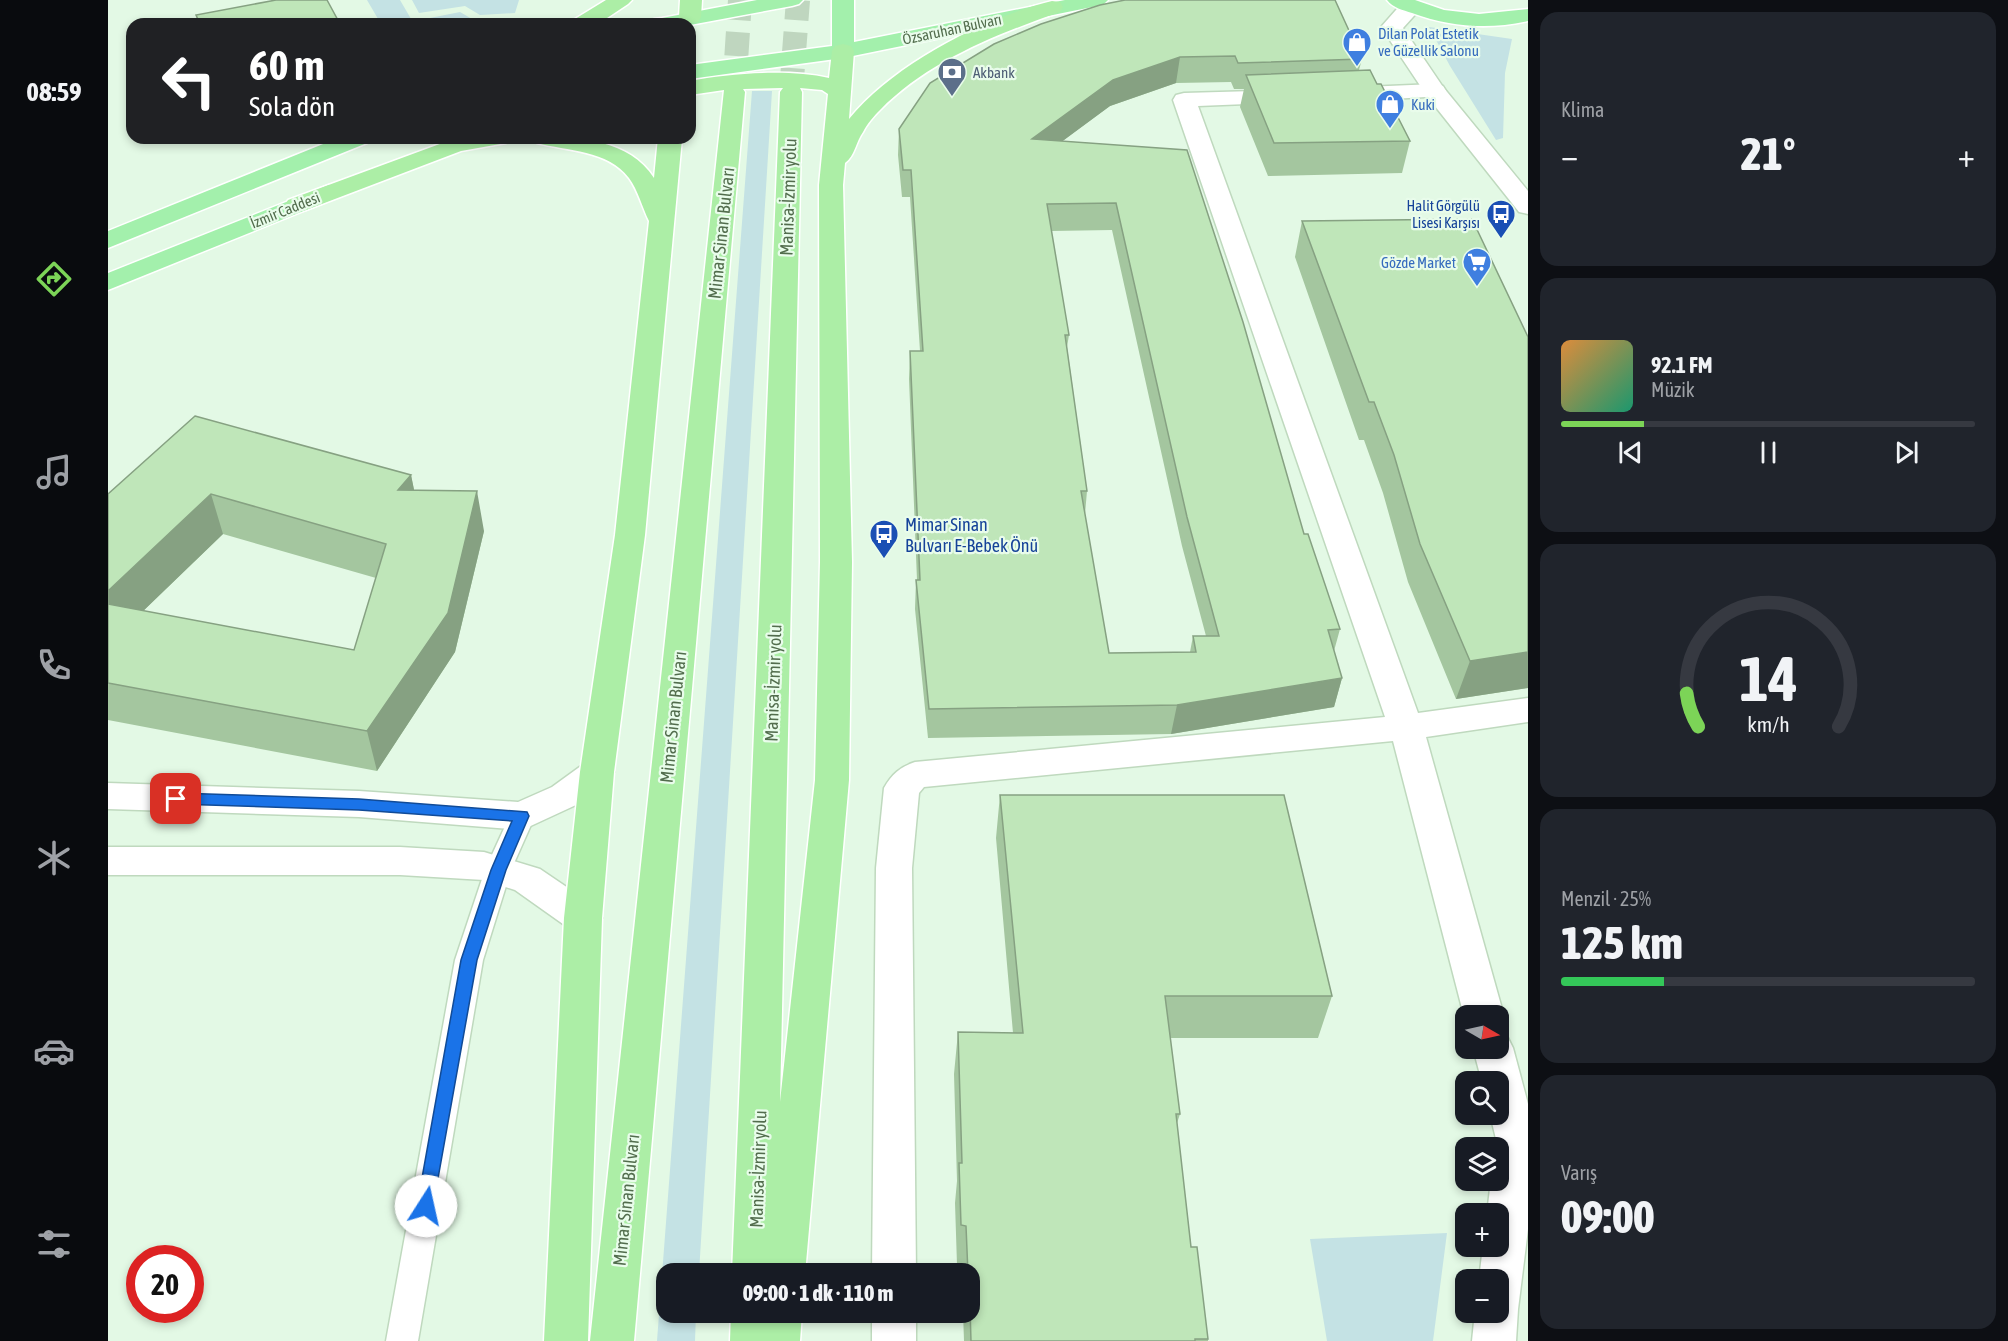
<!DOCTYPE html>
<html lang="tr">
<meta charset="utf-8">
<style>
body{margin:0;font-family:"Asap Condensed",sans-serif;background:#20242c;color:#f1f3f6;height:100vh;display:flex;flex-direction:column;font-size:22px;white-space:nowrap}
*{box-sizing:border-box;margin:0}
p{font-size:20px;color:#9ea1a6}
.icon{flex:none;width:33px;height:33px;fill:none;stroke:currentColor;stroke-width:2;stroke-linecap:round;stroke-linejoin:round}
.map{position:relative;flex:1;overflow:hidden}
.panel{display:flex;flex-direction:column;gap:12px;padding:12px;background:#0d0f14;width:480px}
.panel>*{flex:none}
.hud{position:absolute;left:18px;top:18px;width:570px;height:126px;border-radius:18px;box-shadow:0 3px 9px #0003;background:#202124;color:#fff;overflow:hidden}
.needle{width:39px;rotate:99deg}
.fabs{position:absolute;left:1347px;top:1005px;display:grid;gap:12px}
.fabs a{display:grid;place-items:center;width:54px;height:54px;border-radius:12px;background:#171b24;box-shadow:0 3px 9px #0003;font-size:30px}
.speed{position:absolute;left:18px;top:1245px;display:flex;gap:12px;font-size:30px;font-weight:700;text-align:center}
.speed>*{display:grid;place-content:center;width:78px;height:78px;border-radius:50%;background:#171b24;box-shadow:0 3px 9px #0003;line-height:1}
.speed .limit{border:9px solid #d22;background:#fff;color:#111}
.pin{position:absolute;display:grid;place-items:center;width:51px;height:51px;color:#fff;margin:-26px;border-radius:12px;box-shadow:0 3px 9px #0006}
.me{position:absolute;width:66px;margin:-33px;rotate:10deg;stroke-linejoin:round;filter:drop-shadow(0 0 4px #0008)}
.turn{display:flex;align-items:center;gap:21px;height:126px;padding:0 24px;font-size:27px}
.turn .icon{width:78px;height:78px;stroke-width:2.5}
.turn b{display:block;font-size:42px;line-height:51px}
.big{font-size:45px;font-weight:800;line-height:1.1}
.panel .widget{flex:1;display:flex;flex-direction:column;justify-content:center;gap:9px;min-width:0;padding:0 21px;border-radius:18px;background:#20242c}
.panel .dial{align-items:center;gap:0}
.dial svg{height:156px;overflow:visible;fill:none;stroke:#363941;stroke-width:7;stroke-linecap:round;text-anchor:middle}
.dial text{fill:#f1f3f6;stroke:none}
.song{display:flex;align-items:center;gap:18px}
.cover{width:72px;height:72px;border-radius:9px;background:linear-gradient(135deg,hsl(30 70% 55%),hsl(160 70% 35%))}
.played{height:6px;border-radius:3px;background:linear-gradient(90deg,#7cd457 20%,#363941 20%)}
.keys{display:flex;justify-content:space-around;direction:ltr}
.heat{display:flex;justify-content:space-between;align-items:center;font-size:33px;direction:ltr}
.charge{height:9px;border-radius:4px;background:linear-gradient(90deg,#34c759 25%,#363941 0)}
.trip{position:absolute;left:548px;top:1263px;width:324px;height:60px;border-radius:18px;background:#171b24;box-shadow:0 3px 9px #0003;font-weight:800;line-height:60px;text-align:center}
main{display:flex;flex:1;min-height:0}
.tab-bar{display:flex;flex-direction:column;width:108px;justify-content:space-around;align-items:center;background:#090b0e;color:#9ea1a6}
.tab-bar .icon{width:42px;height:42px}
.tab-bar .current{color:#7cd457}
.tab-bar b{font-size:27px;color:#f1f3f6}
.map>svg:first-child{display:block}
.green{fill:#c4e2e4}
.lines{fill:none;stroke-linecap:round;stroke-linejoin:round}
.trunk-tunnel{stroke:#bfd6bf;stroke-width:24;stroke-dasharray:24 12;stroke-linecap:butt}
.service-casing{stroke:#bfd9be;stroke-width:3}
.minor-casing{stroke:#bfd9be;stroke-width:3}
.tertiary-casing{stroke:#bfd9be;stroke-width:3}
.primary-casing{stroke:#fff;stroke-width:3}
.trunk-casing{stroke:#fff;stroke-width:3}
.service{fill:#fff;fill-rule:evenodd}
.minor{fill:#fff;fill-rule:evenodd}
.tertiary{fill:#fff;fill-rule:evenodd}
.primary{fill:#a3f0ac;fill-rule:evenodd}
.trunk{fill:#aceea6;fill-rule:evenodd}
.wall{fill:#a4c69f;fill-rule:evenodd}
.shaded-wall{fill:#86a182}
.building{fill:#bfe6b9;stroke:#86a182;stroke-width:1.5;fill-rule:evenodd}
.route{fill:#1a73e8;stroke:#114b97;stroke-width:1.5}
.labels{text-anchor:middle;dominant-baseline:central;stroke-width:4.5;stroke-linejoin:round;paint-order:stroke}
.far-street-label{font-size:15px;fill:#526d4d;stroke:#e9fceb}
.far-shop-label{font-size:15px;fill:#366cbe;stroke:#e9fceb;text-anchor:start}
.far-service-label{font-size:15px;fill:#4e5e75;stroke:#e9fceb;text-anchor:start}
.far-transit-label{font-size:15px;fill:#164399;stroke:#e9fceb;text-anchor:end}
.street-label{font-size:18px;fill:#526d4d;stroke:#e9fceb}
.transit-label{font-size:18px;fill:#164399;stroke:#e9fceb;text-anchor:start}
</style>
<main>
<nav class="tab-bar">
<b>08:59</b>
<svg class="icon current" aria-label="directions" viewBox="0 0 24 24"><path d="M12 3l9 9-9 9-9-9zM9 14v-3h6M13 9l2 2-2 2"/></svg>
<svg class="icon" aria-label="music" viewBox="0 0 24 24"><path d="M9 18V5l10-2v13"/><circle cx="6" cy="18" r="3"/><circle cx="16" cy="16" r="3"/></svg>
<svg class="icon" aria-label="phone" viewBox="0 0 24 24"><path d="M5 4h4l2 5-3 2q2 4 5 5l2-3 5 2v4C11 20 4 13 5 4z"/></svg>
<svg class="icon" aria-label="climate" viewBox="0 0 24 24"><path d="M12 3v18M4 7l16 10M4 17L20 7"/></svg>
<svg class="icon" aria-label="car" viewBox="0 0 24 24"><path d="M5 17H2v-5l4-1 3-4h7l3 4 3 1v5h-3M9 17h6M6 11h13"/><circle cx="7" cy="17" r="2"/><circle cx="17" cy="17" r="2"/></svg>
<svg class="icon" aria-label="filters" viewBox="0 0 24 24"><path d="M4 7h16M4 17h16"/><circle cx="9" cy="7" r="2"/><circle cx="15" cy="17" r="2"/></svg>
</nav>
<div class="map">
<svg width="1420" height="1341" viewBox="0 0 1420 1341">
<rect width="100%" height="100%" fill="#e3f9e5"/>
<path class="green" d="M 259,0 L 292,0 L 306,24 L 273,24 Z
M 304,0 L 411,0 L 407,13 L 372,15 L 357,6 L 311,13 Z
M 352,12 L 364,19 L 391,19 L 394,23 L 320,24 L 317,19 Z
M 1321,27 L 1404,39 L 1397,73 L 1395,138 L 1388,140 L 1342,66 Z
M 644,91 L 664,91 L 591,1273 L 558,1274 L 558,1312 L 588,1313 L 587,1341 L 549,1341 Z
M 1339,1233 L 1325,1341 L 1219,1341 L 1202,1239 Z"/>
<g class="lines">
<path class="trunk-tunnel" d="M 626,92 L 632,0
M 683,92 L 690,0"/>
<g class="service-casing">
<path id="service" d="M 414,806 L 423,809 L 427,816 L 403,870 L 375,960 L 310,1341 L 278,1341 L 347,960 L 377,870 L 405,809 Z"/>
</g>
<g class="minor-casing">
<path id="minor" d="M 1327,84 L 1335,86 L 1338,91 L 1335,96 L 1233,102 L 1225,100 L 1222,95 L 1225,90 L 1233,88 Z
M 1178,90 L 1186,92 L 1189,97 L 1186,102 L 1090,106 L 1310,713 L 1420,698 L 1420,722 L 1318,737 L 1396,1016 L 1390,1026 L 1390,1016 L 1358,1016 L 1358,1018 L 1356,1016 L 1285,741 L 816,787 L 811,793 L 804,868 L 808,1274 L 764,1274 L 768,868 L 776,788 C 784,774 792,767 807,762 L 1277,717 L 1065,100 L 1068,95 L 1076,93 Z
M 489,759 L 501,763 L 506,772 L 501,781 L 468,805 L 414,830 L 251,817 L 0,809 L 0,783 L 251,791 L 410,802 L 444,787 L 477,763 Z
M 0,847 L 292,847 L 376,852 L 432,869 L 488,907 L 494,918 L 488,929 L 475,933 L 462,929 L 407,890 L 376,880 L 292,875 L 0,875 Z
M 1390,1033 L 1399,1036 L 1405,1048 L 1420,1104 L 1420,1229 L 1410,1309 L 1408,1341 L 1364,1341 L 1367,1312 L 1390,1312 L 1390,1280 L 1371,1280 L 1375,1246 L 1390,1246 L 1390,1214 L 1379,1214 L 1383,1180 L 1390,1180 L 1390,1148 L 1387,1148 L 1388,1139 L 1382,1114 L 1390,1114 L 1390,1082 L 1374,1082 L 1365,1048 L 1390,1048 Z
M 764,1312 L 808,1312 L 808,1341 L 764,1341 Z"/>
</g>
<g class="tertiary-casing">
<path id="tertiary" d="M 1303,1 L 1311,2 L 1314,7 L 1295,28 L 1335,87 L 1420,191 L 1420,214 L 1411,212 L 1319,96 L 1273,27 L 1295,2 Z"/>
</g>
<g class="primary-casing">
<path id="primary" d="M 649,0 L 695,0 L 691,4 L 684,6 L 582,25 L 543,24 L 546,19 L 554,18 Z
M 724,0 L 746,0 L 746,42 L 957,0 L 1000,0 L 996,4 L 989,6 L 735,58 L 582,79 L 582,65 L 724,46 Z
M 1279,0 L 1307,0 L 1336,10 L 1371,14 L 1420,9 L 1420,21 C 1381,30 1342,27 1304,13 C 1295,10 1285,8 1279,0 Z
M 230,138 L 263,138 L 259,143 L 0,248 L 0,231 Z
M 221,185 L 230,187 L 233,192 L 230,197 L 0,290 L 0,273 Z"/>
</g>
<g class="trunk-casing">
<path id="trunk" d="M 498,0 L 524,0 L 520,4 L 490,24 L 464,24 L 467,19 Z
M 572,0 L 594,0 L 593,17 L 590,22 L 582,23 L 574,22 L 571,17 Z
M 944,1 L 952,2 L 955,7 L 952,12 C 889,34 820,61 772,110 C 766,116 759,124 755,132 C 748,141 747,156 737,163 L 735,185 L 744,562 L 741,780 L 697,1274 L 624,1274 L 672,92 L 675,88 L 635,89 L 637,92 L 526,1341 L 482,1341 L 616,90 L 582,95 L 582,81 C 623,73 681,69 721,78 L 724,51 L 727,46 L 735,44 L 743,46 L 746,51 L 741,119 C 786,64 875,18 944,1 ZM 692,88 L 714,90 L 720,94 L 711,185 L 712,562 L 707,780 L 672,1102 L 694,92 Z
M 348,138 L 402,138 L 398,143 L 353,151 L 198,210 L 189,212 L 180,210 L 177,205 L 180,200 Z
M 425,138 C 469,138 519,137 546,178 L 550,138 L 574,138 L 537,535 L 506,772 L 494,918 L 480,1341 L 436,1341 L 456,918 L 472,772 L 507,535 L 541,221 C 534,207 530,190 521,178 C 500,150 459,151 429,143 Z
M 623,1312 L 694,1312 L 692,1341 L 622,1341 Z"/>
</g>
<use href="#service" class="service"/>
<use href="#minor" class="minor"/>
<use href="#tertiary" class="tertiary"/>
<use href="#primary" class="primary"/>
<use href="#trunk" class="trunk"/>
</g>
<path class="wall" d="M 886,44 L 1254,59 L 1251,70 L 1269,84 L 1302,141 L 1294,173 L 1160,176 L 1132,107 L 1136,89 L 1126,89 L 1123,82 L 1068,83 L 1002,106 L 954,141 L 1079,150 L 1196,534 L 1232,629 L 1226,651 L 1234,678 L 1226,707 L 1063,734 L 820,738 L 807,609 L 808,580 L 809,580 L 801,379 L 802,351 L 812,351 L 802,197 L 794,197 L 790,155 L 791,129 ZM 1004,230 L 1074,546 L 1098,636 L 1085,636 L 1082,652 L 1001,653 L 977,514 L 979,491 L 959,347 L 961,335 L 943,231 Z
M 1194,221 L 1420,337 L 1420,688 L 1348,699 L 1300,582 L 1275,493 L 1256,440 L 1251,440 L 1187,257 Z
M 303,475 L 306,490 L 376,531 L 347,652 L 269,771 L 0,720 L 0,494 ZM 115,534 L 268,578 L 246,650 L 35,611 Z
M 892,795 L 1224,996 L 1210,1038 L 1062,1038 L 1072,1114 L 1069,1123 L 1083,1247 L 1100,1339 L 1100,1341 L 856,1341 L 855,1312 L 861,1312 L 861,1274 L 854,1274 L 853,1265 L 849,1265 L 847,1203 L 849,1181 L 846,1074 L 850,1032 L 905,1033 L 888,838 Z"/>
<path class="shaded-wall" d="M 1072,57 L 1068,83 L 1002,106 L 921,166 L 924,139 L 1005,80 Z
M 303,475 L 311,514 L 290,490 Z
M 369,491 L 376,531 L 347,652 L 269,771 L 259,731 Z
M 103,494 L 115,534 L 3,642 L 0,633 L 0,591 Z
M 1420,652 L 1420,688 L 1348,699 L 1362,661 Z
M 1234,678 L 1226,707 L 1063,734 L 1069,705 Z"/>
<path class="building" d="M 168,0 L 219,0 L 232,24 L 92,24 L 88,15 Z
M 1017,0 L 1227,0 L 1254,59 L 1130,63 L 1127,56 L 1072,57 L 1005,80 L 924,139 L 1079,150 L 1135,322 L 1196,534 L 1200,534 L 1232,629 L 1220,630 L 1234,678 L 1069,705 L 821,709 L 808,580 L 812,580 L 802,351 L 815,351 L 803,170 L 795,170 L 791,129 L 822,83 L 886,44 L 933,24 L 992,5 ZM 1008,203 L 1079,517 L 1111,636 L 1085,636 L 1088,652 L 1001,653 L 973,491 L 979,491 L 957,335 L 961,335 L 939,204 Z
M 1262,70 L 1269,84 L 1273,84 L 1302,141 L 1166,143 L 1138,75 Z
M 1364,219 L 1420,337 L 1420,652 L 1362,661 L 1312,544 L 1286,455 L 1266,402 L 1261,402 L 1194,221 Z
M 87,416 L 303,475 L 290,490 L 369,491 L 340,613 L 259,731 L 0,683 L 0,604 L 246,650 L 278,544 L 103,494 L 0,591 L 0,494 Z
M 892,795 L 1176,795 L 1224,996 L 1057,996 L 1072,1114 L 1068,1114 L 1083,1247 L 1089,1247 L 1100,1339 L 1087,1339 L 1087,1341 L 863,1341 L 861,1274 L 860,1274 L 858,1226 L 853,1225 L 851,1163 L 854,1163 L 850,1032 L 915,1033 Z"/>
<path class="route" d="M 68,793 L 251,799 L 419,812 L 421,816 L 398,870 L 369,960 L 324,1212 L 318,1214 L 312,1212 L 309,1206 L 353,960 L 383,870 L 404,821 L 251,810 L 68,804 L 63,802 L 61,799 L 63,795 Z"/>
<defs>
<g id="shop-pin" transform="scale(1.5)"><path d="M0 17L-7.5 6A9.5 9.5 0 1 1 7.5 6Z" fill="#3f7fe0" stroke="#e9fceb"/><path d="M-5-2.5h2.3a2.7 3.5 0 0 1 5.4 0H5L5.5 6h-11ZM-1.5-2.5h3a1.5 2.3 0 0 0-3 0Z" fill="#fff"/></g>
<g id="bank-pin" transform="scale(1.5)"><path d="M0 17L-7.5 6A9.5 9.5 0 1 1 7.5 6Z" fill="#5c6f8a" stroke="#e9fceb"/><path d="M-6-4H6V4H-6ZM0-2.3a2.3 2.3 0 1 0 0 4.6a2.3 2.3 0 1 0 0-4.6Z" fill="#fff"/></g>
<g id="bus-pin" transform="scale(1.5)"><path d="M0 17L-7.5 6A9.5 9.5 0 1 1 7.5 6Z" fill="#1a4fb4" stroke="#e9fceb"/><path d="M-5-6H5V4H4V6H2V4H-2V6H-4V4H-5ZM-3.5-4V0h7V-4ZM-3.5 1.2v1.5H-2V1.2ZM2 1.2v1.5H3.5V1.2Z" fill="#fff"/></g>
<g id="supermarket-pin" transform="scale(1.5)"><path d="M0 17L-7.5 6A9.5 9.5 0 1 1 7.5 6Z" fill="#3f7fe0" stroke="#e9fceb"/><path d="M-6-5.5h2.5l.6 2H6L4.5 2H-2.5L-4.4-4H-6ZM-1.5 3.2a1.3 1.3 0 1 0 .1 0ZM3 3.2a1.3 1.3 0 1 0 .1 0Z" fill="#fff"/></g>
</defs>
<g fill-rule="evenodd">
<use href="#shop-pin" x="1249" y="42"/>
<use href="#bank-pin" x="844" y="72"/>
<use href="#shop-pin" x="1282" y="104"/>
<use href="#bus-pin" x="1393" y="214"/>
<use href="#supermarket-pin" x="1369" y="262"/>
<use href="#bus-pin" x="776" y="534"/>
</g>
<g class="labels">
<g class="far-street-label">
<text transform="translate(844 29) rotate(-12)">Özsaruhan Bulvarı</text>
<text transform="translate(177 210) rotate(-22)">İzmir Caddesi</text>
</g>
<g class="far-shop-label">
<text x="1270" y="33">Dilan Polat Estetik<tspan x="1270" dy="17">ve Güzellik Salonu</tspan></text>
<text x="1303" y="104">Kuki</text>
<text x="1348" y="262" text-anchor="end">Gözde Market</text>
</g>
<g class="far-service-label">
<text x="865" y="72">Akbank</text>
</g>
<g class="far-transit-label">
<text x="1372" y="205">Halit Görgülü<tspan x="1372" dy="17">Lisesi Karşısı</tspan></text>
</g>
<g class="street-label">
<text transform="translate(680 197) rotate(-88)">Manisa-İzmir yolu</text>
<text transform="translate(613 233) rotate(-84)">Mimar Sinan Bulvarı</text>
<text transform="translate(665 683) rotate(-88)">Manisa-İzmir yolu</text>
<text transform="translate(565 717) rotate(-84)">Mimar Sinan Bulvarı</text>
<text transform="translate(650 1169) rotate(-88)">Manisa-İzmir yolu</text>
<text transform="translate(518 1200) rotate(-84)">Mimar Sinan Bulvarı</text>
</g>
<g class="transit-label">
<text x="797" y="524">Mimar Sinan<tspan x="797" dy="21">Bulvarı E-Bebek Önü</tspan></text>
</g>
</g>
</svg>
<div class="fabs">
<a><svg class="needle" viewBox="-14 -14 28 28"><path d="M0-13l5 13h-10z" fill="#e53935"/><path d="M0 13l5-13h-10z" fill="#9ea1a6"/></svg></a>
<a><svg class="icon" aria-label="search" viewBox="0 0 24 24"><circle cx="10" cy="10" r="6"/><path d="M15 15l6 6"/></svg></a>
<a><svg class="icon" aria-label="layers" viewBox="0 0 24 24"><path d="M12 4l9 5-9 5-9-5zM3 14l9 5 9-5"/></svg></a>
<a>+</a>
<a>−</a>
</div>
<div class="speed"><div class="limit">20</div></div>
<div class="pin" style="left:68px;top:799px;background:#d93025"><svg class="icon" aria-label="arrive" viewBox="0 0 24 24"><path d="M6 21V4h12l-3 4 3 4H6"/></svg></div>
<svg class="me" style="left:318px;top:1206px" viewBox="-20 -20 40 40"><circle r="19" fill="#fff"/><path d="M0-13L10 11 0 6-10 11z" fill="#1a73e8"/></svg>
<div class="trip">09:00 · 1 dk · 110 m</div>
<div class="hud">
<div class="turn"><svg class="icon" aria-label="left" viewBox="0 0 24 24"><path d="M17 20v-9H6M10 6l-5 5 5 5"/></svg><div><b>60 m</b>Sola dön</div></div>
</div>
</div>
<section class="panel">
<div class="widget"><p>Klima</p>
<div class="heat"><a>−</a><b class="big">21°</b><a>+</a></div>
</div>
<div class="widget">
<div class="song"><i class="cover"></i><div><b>92.1 FM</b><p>Müzik</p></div></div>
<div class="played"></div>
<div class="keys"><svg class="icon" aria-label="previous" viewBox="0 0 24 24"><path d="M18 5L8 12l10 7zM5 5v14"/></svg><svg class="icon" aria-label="pause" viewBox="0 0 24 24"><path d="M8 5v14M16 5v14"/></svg><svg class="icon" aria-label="next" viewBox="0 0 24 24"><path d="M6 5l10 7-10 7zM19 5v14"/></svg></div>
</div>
<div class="widget dial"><svg viewBox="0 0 100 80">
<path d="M14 69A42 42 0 1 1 86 69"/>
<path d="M14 69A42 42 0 0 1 8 52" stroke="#7cd457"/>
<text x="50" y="56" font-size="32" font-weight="700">14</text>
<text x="50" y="72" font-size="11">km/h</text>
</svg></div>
<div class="widget"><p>Menzil · 25%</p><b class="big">125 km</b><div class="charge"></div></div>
<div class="widget"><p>Varış</p><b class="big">09:00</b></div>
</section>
</main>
